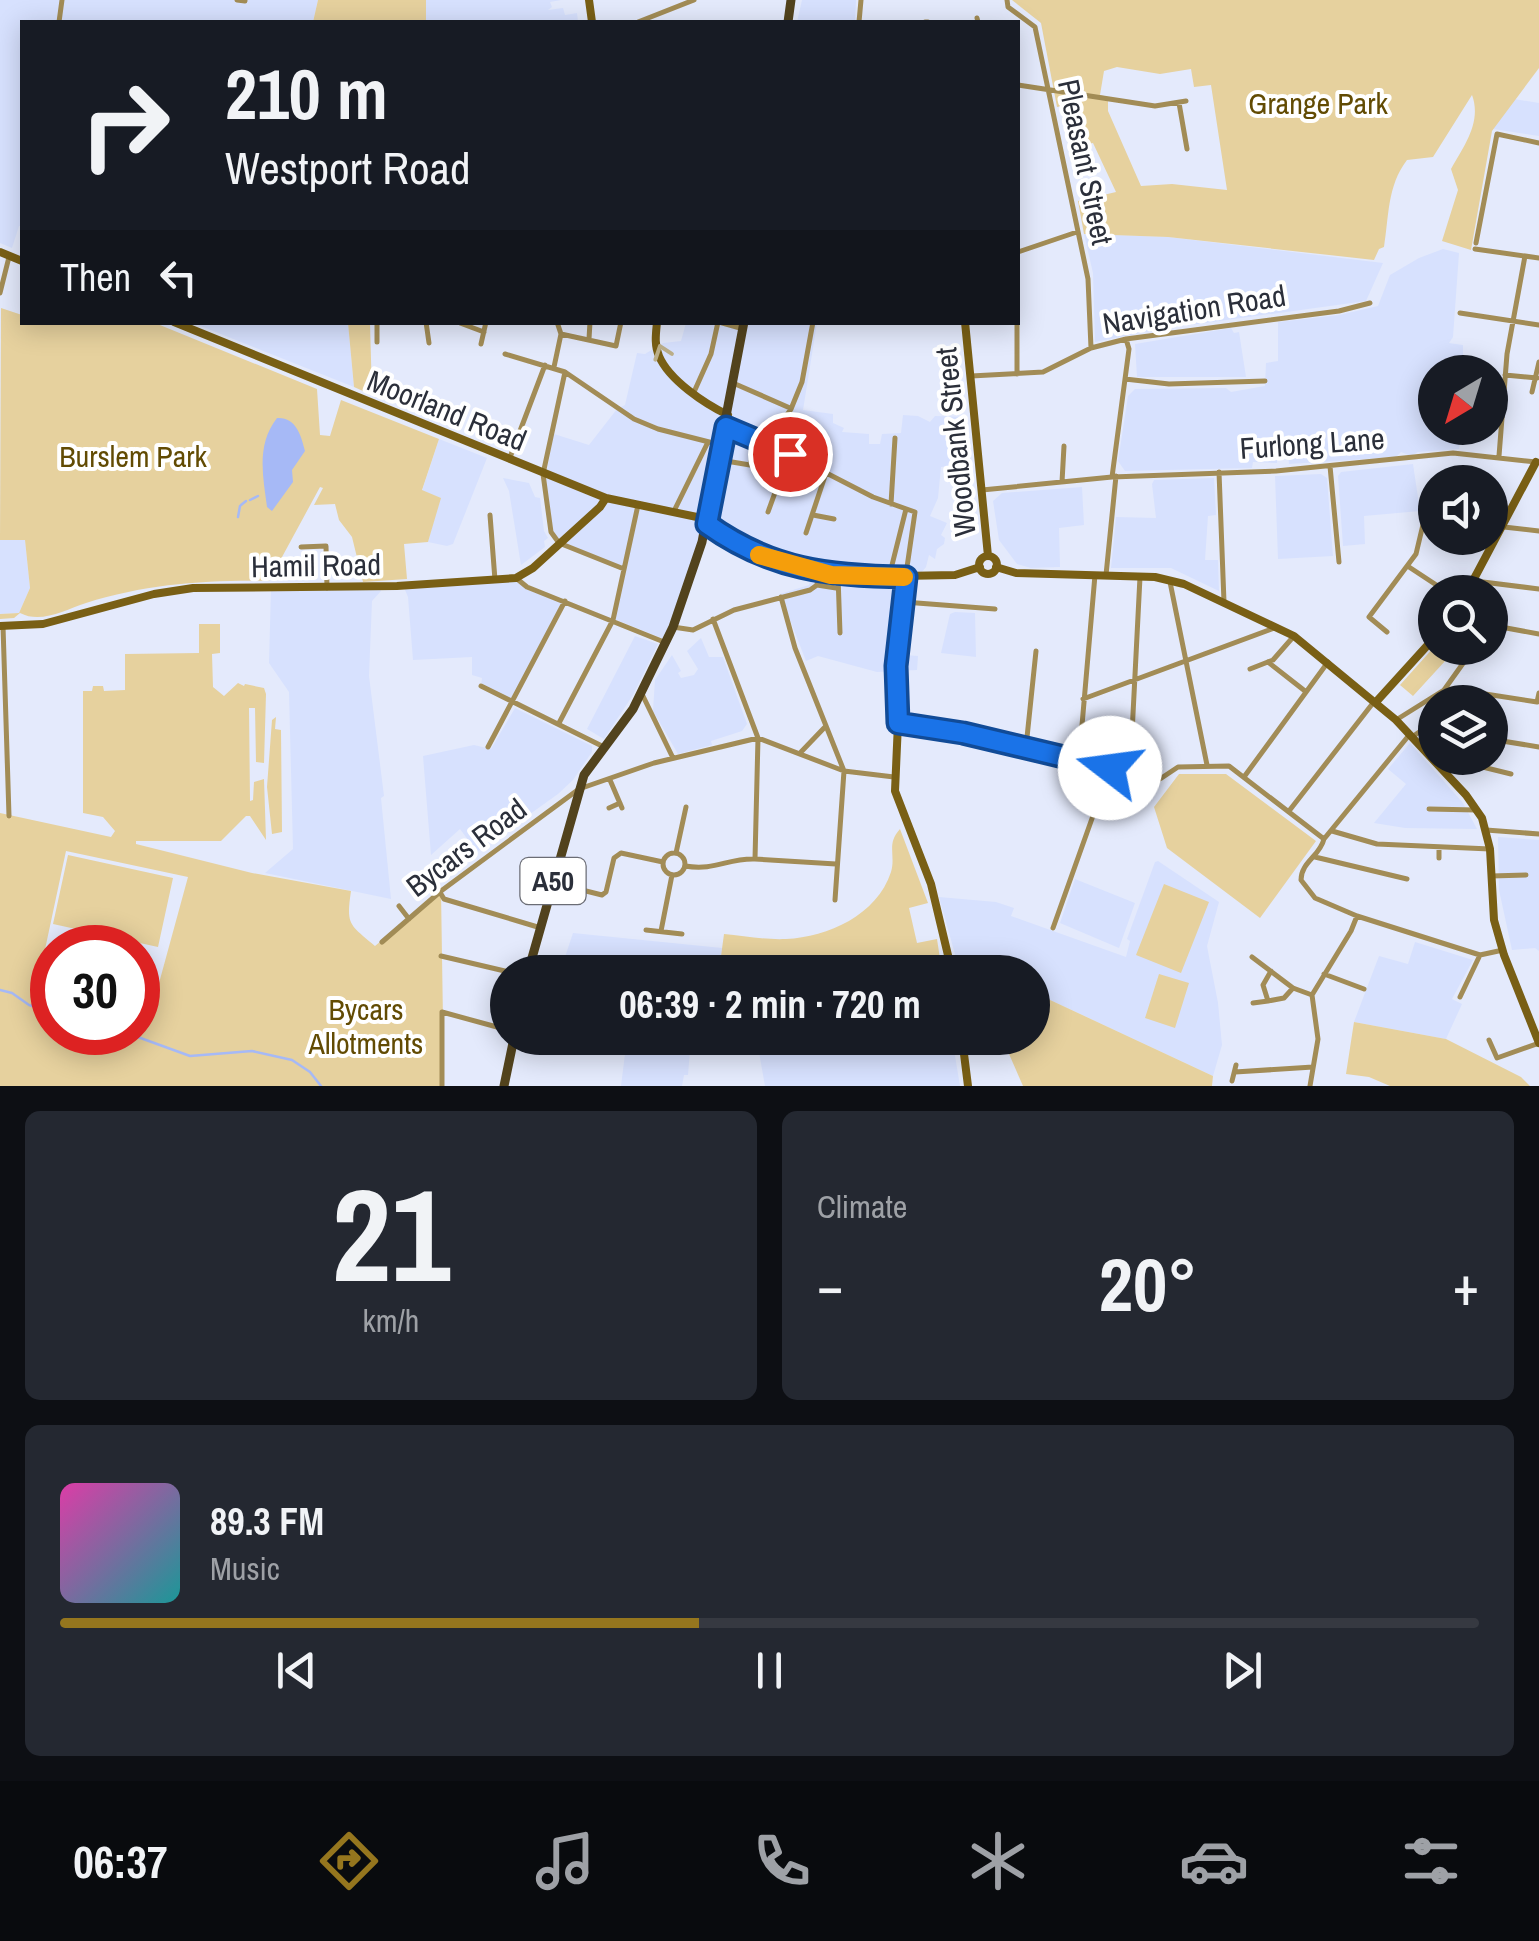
<!DOCTYPE html>
<meta charset="utf-8">
<style>
body{margin:0;font-family:"Archivo Narrow",sans-serif;background:#242831;color:#f1f3f6;height:100vh;display:flex;flex-direction:column;font-size:38px;white-space:nowrap}
*{box-sizing:border-box;margin:0}
p{font-size:32px;color:#9ea1a6}
.icon{flex:none;width:55px;height:55px;fill:none;stroke:currentColor;stroke-width:2;stroke-linecap:round;stroke-linejoin:round}
.map{position:relative;height:1086px;overflow:hidden}
.details{display:flex;flex-direction:column;gap:25px;padding:25px;background:#0d0f14;flex:1}
.details>*{flex:none}
.guide{position:absolute;left:20px;top:20px;width:1000px;height:305px;border-radius:0px;box-shadow:0 5px 25px #0003;background:#171b24;color:#f1f3f6;overflow:hidden}
.needle{width:65px;rotate:218deg}
.tools{position:absolute;left:1418px;top:355px;display:grid;gap:20px}
.tools a{display:grid;place-items:center;width:90px;height:90px;border-radius:50%;background:#171b24;box-shadow:0 5px 25px #0003;font-size:50px}
.speed{position:absolute;left:30px;top:925px;display:flex;gap:20px;font-size:50px;font-weight:700;text-align:center}
.speed>*{display:grid;place-content:center;width:130px;height:130px;border-radius:50%;background:#171b24;box-shadow:0 5px 25px #0003;line-height:1}
.speed .limit{border:15px solid #d22;background:#fff;color:#111}
.pin{position:absolute;display:grid;place-items:center;width:85px;height:85px;color:#fff;margin:-42px;border:5px solid #fff;border-radius:50%;box-shadow:0 2px 10px #0007}
.me{position:absolute;width:110px;margin:-55px;rotate:285deg;stroke-linejoin:round;filter:drop-shadow(0 0 8px #0008)}
.turn{display:flex;align-items:center;gap:35px;height:210px;padding:0 40px;font-size:45px}
.turn .icon{width:130px;height:130px;stroke-width:2.5}
.turn b{display:block;font-size:70px;line-height:85px}
.then{display:flex;align-items:center;height:95px;padding:0 40px;background:#0003;gap:20px;font-size:38px}
.big{font-size:75px;font-weight:800;line-height:1.1}
.details .card{flex:1;display:flex;flex-direction:column;justify-content:center;gap:15px;min-width:0;padding:0 35px;border-radius:15px;background:#242831}
.details .dial{align-items:center;gap:0}
.dial b{font-size:130px;line-height:1}
.song{display:flex;align-items:center;gap:30px}
.cover{width:120px;height:120px;border-radius:15px;background:linear-gradient(135deg,hsl(320 70% 55%),hsl(180 70% 35%))}
.played{height:10px;border-radius:5px;background:linear-gradient(90deg,#95761e 45%,#363941 45%)}
.keys{display:flex;justify-content:space-around;direction:ltr}
.heat{display:flex;justify-content:space-between;align-items:center;font-size:55px;direction:ltr}
.details .tiles{flex:1;display:grid;gap:25px;grid-template-columns:1fr 1fr}
.card:last-child{grid-column:span 2}
.trip{position:absolute;left:490px;top:955px;width:560px;height:100px;border-radius:50px;background:#171b24;box-shadow:0 5px 25px #0003;font-weight:800;line-height:100px;text-align:center}
.tab-bar{display:flex;height:160px;justify-content:space-around;align-items:center;background:#090b0e;color:#9ea1a6}
.tab-bar .icon{width:70px;height:70px}
.tab-bar .selected{color:#95761e}
.tab-bar b{font-size:45px;color:#f1f3f6}
.map>svg:first-child{display:block}
.built{fill:#d7e1fe}
.green{fill:#e6d19e;fill-rule:evenodd}
.water{fill:#a6b9f6}
.lines{fill:none;stroke-linecap:round;stroke-linejoin:round}
.stream{stroke:#a6b9f6;stroke-width:2.5}
.street{stroke:#a28c56;stroke-width:5}
.secondary{stroke:#795f15;stroke-width:8}
.primary{stroke:#52431d;stroke-width:9}
.oneway{stroke:#bcaf8a}
.route-casing{stroke:#114b97;stroke-width:25}
.route{stroke:#1a73e8;stroke-width:18}
.slow{stroke:#f59e0b;stroke-width:18}
.labels{text-anchor:middle;dominant-baseline:central;stroke-width:8;stroke-linejoin:round;paint-order:stroke}
.shield{fill:#fff;stroke:#6b6d75;stroke-width:2.5}
.shield-label{font-size:28px;font-weight:bold;fill:#2b2f3a}
.park-label{font-size:30px;fill:#624b03;stroke:#fff}
.street-label{font-size:30px;fill:#2b2f3a;stroke:#fff}
</style>
<div class="map">
<svg width="1539" height="1086" viewBox="0 0 1539 1086">
<rect width="100%" height="100%" fill="#e4eafc"/>
<path class="built" d="M 0,0 L 318,0 L 313,22 L 22,22 L 22,226 L 19,226 L 12,248 L 0,243 Z
M 426,0 L 561,0 L 550,2 L 552,7 L 548,10 L 563,8 L 565,15 L 577,13 L 578,22 L 426,22 Z
M 802,0 L 856,0 L 855,22 L 797,22 Z
M 1514,99 L 1539,103 L 1539,136 L 1493,129 Z
M 1084,234 L 1168,237 L 1383,263 L 1366,301 L 1154,330 L 1095,342 L 1093,273 Z
M 1443,249 L 1459,253 L 1453,337 L 1449,343 L 1463,345 L 1463,372 L 1435,372 L 1435,428 L 1462,428 L 1459,449 L 1418,452 L 1411,456 L 1401,452 L 1396,457 L 1289,464 L 1288,452 L 1277,451 L 1277,463 L 1253,462 L 1252,468 L 1125,471 L 1118,461 L 1128,396 L 1135,389 L 1226,388 L 1231,392 L 1265,386 L 1266,363 L 1278,361 L 1278,322 L 1339,315 L 1378,306 L 1390,275 L 1419,258 Z
M 199,322 L 348,323 L 354,387 L 198,325 Z
M 686,323 L 817,323 L 803,410 L 833,414 L 833,423 L 844,428 L 842,432 L 869,434 L 869,444 L 880,444 L 882,434 L 901,433 L 903,415 L 918,416 L 930,422 L 935,416 L 966,417 L 971,464 L 941,467 L 938,498 L 930,516 L 947,523 L 941,535 L 945,538 L 944,544 L 937,549 L 935,559 L 929,555 L 926,567 L 921,573 L 914,572 L 910,584 L 910,614 L 904,655 L 918,656 L 917,670 L 877,672 L 818,656 L 806,661 L 780,594 L 809,585 L 811,578 L 802,570 L 748,555 L 705,527 L 664,639 L 614,619 L 623,571 L 564,546 L 554,535 L 545,480 L 554,434 L 589,445 L 617,409 L 625,405 L 637,353 L 645,354 L 663,343 L 681,341 Z
M 1231,328 L 1234,333 L 1239,332 L 1246,377 L 1137,377 L 1135,344 Z
M 439,439 L 487,458 L 453,544 L 447,546 L 428,542 L 440,498 L 422,491 Z
M 1413,464 L 1420,511 L 1364,516 L 1365,544 L 1343,546 L 1338,476 L 1341,472 Z
M 1321,474 L 1327,478 L 1333,556 L 1278,559 L 1275,476 Z
M 503,478 L 529,483 L 535,497 L 540,498 L 544,531 L 548,538 L 544,541 L 545,547 L 521,565 L 509,491 Z
M 1214,478 L 1216,515 L 1208,516 L 1205,560 L 1218,560 L 1219,591 L 1171,568 L 1111,568 L 1116,517 L 1156,518 L 1152,484 L 1154,480 Z
M 1082,487 L 1084,525 L 1059,528 L 1060,567 L 1031,568 L 1017,564 L 999,540 L 993,501 L 1002,493 Z
M 0,540 L 25,540 L 30,588 L 19,613 L 0,614 Z
M 516,578 L 527,587 L 565,601 L 513,700 L 481,686 L 482,678 L 472,675 L 472,657 L 413,660 L 408,597 L 403,585 Z
M 379,586 L 381,591 L 372,601 L 369,676 L 384,796 L 381,798 L 391,899 L 265,873 L 293,849 L 289,692 L 269,663 L 271,589 Z
M 955,612 L 975,613 L 976,657 L 941,653 L 950,614 Z
M 635,636 L 658,644 L 633,695 L 604,739 L 587,729 Z
M 701,638 L 709,657 L 723,657 L 747,724 L 742,731 L 711,741 L 712,745 L 678,754 L 653,711 L 655,680 L 672,655 L 681,671 L 678,673 L 681,678 L 694,675 L 698,669 L 687,651 Z
M 515,708 L 592,746 L 592,752 L 573,780 L 558,794 L 477,852 L 460,829 L 431,855 L 423,756 L 474,745 L 491,749 Z
M 1410,743 L 1463,803 L 1477,829 L 1405,828 L 1374,823 L 1406,784 L 1388,769 Z
M 1498,837 L 1539,840 L 1539,951 L 1535,948 L 1512,950 L 1499,890 Z
M 1158,861 L 1219,902 L 1207,946 L 1218,1003 L 1222,1045 L 1213,1076 L 1048,999 L 1033,1009 L 1032,972 L 960,972 L 939,897 L 996,902 L 1014,908 L 1011,916 L 1126,957 L 1130,941 L 1127,939 L 1155,862 Z
M 1075,879 L 1135,903 L 1119,948 L 1060,923 Z
M 573,933 L 722,948 L 719,972 L 560,972 Z
M 1415,942 L 1473,960 L 1452,999 L 1462,1004 L 1446,1039 L 1354,1022 L 1379,956 L 1408,964 Z
M 627,1038 L 691,1038 L 688,1075 L 684,1075 L 682,1086 L 621,1086 Z
M 844,1038 L 952,1038 L 960,1086 L 765,1086 L 757,1041 L 805,1039 L 825,1053 L 840,1050 Z"/>
<path class="green" d="M 318,0 L 426,0 L 426,22 L 313,22 Z
M 1012,0 L 1539,0 L 1539,68 L 1492,131 L 1471,250 L 1442,241 L 1458,190 L 1451,169 C 1464,146 1482,122 1472,95 L 1433,157 L 1407,160 C 1387,186 1389,217 1384,247 L 1379,249 L 1374,260 L 1168,237 L 1084,234 L 1078,201 L 1116,192 L 1093,143 L 1087,144 L 1078,103 L 1057,107 L 1041,23 ZM 1117,67 L 1160,74 L 1191,69 L 1194,87 L 1211,85 L 1227,190 L 1172,184 L 1141,186 L 1108,111 L 1108,97 L 1100,95 L 1104,71 Z
M 1,308 L 22,315 L 22,322 L 155,323 L 317,389 L 320,435 L 330,436 L 341,400 L 439,439 L 422,490 L 441,498 L 428,542 L 404,544 L 407,579 L 363,582 L 352,537 L 339,520 L 335,504 L 314,505 L 323,488 L 320,487 L 269,581 C 205,580 147,584 86,603 C 65,610 41,624 20,613 L 14,618 L 0,619 L 0,614 L 19,613 L 30,588 L 25,540 L 0,540 Z
M 348,323 L 370,323 L 372,395 L 354,387 Z
M 199,624 L 220,624 L 220,653 L 212,654 L 213,687 L 224,696 L 238,683 L 244,686 L 245,684 L 264,688 L 266,694 L 264,763 L 256,762 L 255,708 L 249,708 L 250,801 L 253,800 L 254,782 L 264,779 L 266,840 L 250,816 L 246,816 L 221,841 L 136,841 L 136,844 L 252,873 L 351,891 C 346,925 349,924 375,946 L 441,891 L 444,1086 L 0,1086 L 0,813 L 111,837 L 115,831 L 103,817 L 83,813 L 83,691 L 92,691 L 93,686 L 103,686 L 104,691 L 125,690 L 125,654 L 199,653 ZM 66,851 L 188,877 L 147,1027 L 138,1025 L 138,1032 L 52,1032 L 52,1006 L 34,1001 Z
M 1435,646 L 1457,648 L 1413,696 L 1400,685 Z
M 276,717 L 275,729 L 281,730 L 282,832 L 272,834 L 267,787 L 272,720 Z
M 1179,774 L 1226,774 L 1316,841 L 1260,918 L 1167,848 L 1154,807 Z
M 900,829 L 928,903 L 909,908 L 917,943 L 937,939 L 942,972 L 891,972 L 888,962 L 816,970 L 719,971 L 724,934 C 744,936 766,940 786,939 C 828,937 877,915 891,872 C 896,855 886,844 900,829 Z
M 68,855 L 173,878 L 158,947 L 53,924 Z
M 1164,884 L 1209,902 L 1181,973 L 1136,955 Z
M 1159,974 L 1189,983 L 1175,1028 L 1145,1018 Z
M 1048,999 L 1213,1076 L 1212,1086 L 1023,1086 L 1002,1038 L 1032,1038 L 1033,1009 Z
M 1354,1022 L 1446,1039 L 1521,1077 L 1530,1086 L 1390,1086 L 1369,1077 L 1346,1074 Z"/>
<path class="water" d="M 277,418 C 296,417 301,435 305,451 L 292,470 L 293,482 L 272,511 L 267,507 C 263,476 256,445 277,418 Z"/>
<g class="lines">
<path class="stream" d="M 250,500 L 258,496
M 241,505 L 246,501
M 238,517 L 240,506
M 0,990 L 12,993 L 29,1005 L 52,1012
M 124,1032 L 190,1056 L 252,1051 L 292,1060 L 310,1072 L 321,1086"/>
<path class="street" d="M 237,0 L 245,1
M 1007,0 L 1008,7 L 1035,27 L 1088,279 L 1091,348
M 977,18 L 978,22
M 59,22 L 62,0
M 638,22 L 694,0
M 859,22 L 861,0
M 925,22 L 928,22
M 1018,85 L 1155,106 L 1186,101
M 1179,103 L 1187,149
M 1476,243 L 1497,134 L 1539,143
M 1475,249 L 1539,258
M 1018,252 L 1077,232
M 0,293 L 9,257
M 1460,313 L 1539,325
M 377,322 L 377,342
M 426,322 L 429,343
M 719,322 L 740,328
M 1017,322 L 1017,374
M 460,323 L 484,332
M 561,334 L 616,346 L 621,322
M 589,339 L 590,322
M 481,344 L 486,322
M 505,354 L 565,372 L 634,419 L 658,429 L 721,445
M 554,367 L 561,334 L 557,322
M 565,372 L 543,474 L 551,532 L 559,543 L 624,569
M 1505,375 L 1537,378
M 971,376 L 1043,372 L 1091,348 L 1126,339 L 1339,311 L 1370,303
M 1125,379 L 1169,384 L 1265,381
M 733,383 L 790,408
M 694,392 L 711,354 L 718,322
M 1532,392 L 1539,362
M 726,427 L 768,443 L 873,497 L 915,512 L 906,574
M 768,443 L 791,409 L 802,382 L 813,322
M 1499,456 L 1507,354 L 1525,256
M 509,460 L 545,365
M 720,460 L 750,465 L 758,438
M 1330,466 L 1339,562
M 1219,472 L 1224,602
M 1112,477 L 1129,349 L 1126,339
M 1062,482 L 1064,446
M 982,490 L 1112,477 L 1276,471 L 1453,453 L 1536,462
M 891,504 L 895,438
M 674,511 L 708,442
M 768,512 L 789,454
M 490,515 L 495,580
M 813,515 L 834,519
M 1504,527 L 1539,531
M 806,533 L 826,473
M 301,547 L 326,546 L 327,588
M 1409,567 L 1447,592
M 1106,575 L 1116,476
M 838,576 L 840,633
M 889,577 L 906,509
M 516,578 L 527,587 L 664,642
M 1475,581 L 1539,589
M 1170,582 L 1207,765
M 817,585 L 836,588
M 781,597 L 795,648 L 844,771
M 904,602 L 995,609
M 713,619 L 758,738 L 755,859 L 836,864
M 1490,625 L 1539,634
M 3,626 L 9,816
M 673,627 L 693,630 L 734,610 L 810,590 L 817,585 L 818,571
M 1387,632 L 1369,617 L 1416,554 L 1426,512 L 1435,505
M 1268,662 L 1305,691
M 1250,669 L 1273,660 L 1294,636
M 481,686 L 604,747
M 1444,690 L 1453,689 L 1537,702 L 1539,693
M 642,694 L 673,758
M 1083,699 L 1277,627
M 1396,720 L 1444,690 L 1474,648
M 559,723 L 613,620 L 638,505
M 898,723 L 963,733 L 1160,779 L 1178,767 L 1229,766 L 1324,839
M 1410,734 L 1324,839 C 1320,856 1301,862 1301,880 L 1315,898 L 1357,916 L 1480,955 L 1503,950
M 1412,737 L 1425,728 L 1435,726
M 1490,739 L 1539,747
M 488,747 L 565,601
M 1026,747 L 1036,651
M 801,752 L 824,728
M 1079,760 L 1095,575
M 1438,764 L 1450,759 L 1511,774
M 1130,773 L 1140,577
M 1244,777 L 1328,662
M 610,780 L 622,808
M 609,808 L 620,803
M 1429,809 L 1476,810
M 1289,811 L 1373,703
M 1486,830 L 1539,834
M 1332,831 L 1377,844 L 1490,849
M 676,853 L 686,807
M663 864a11 11 0 1 1 22 0a11 11 0 1 1-22 0Z
M 1315,857 L 1407,879
M 1439,858 L 1439,847
M 685,866 C 716,871 727,858 755,859
M 1491,876 L 1526,875
M 554,883 L 602,895 L 606,892 L 614,858 L 621,853 L 663,862
M 441,894 L 444,899 L 541,928
M 835,900 L 844,771
M 399,906 L 409,919
M 1053,928 L 1110,768
M 646,930 L 682,934
M 661,931 L 672,875
M 382,942 L 441,891 L 579,789 L 654,763 L 758,738 L 844,771 L 894,777
M 441,956 L 509,972
M 1252,957 L 1293,988 L 1312,995 L 1351,931 L 1357,916
M 1271,971 L 1263,985 L 1268,1001 L 1284,998 L 1293,988
M 1324,974 L 1364,989
M 1460,997 L 1480,955
M 1253,1003 L 1268,1001
M 1489,1040 L 1497,1058 L 1539,1043
M 1235,1072 L 1313,1067
M 1232,1081 L 1236,1065
M 442,1086 L 442,1012 L 508,1030
M 1310,1086 L 1318,1039 L 1312,995"/>
<path class="secondary" d="M 589,0 L 592,22
M 0,252 L 22,261
M 174,322 L 606,498 L 697,517 L 753,553 L 847,577 L 955,575 L 980,567
M 657,322 C 656,333 654,345 659,356 C 669,380 705,404 728,415
M 965,322 L 988,556
M979 565a9 9 0 1 1 18 0a9 9 0 1 1-18 0Z
M 996,567 L 1016,573 L 1155,577 L 1184,584 L 1294,636 L 1396,720 L 1466,795 L 1482,818 L 1490,849 L 1494,920 L 1504,955 L 1539,1043
M 906,577 L 896,666 L 898,723 L 895,791 L 931,884 L 952,972
M 1467,592 L 1536,462
M 0,626 L 43,624 L 154,594 L 193,588 L 397,586 L 516,578 L 533,568 L 600,507 L 606,498
M 1376,702 L 1435,637
M 962,1038 L 968,1086"/>
<path class="primary" d="M 788,22 L 791,0
M 528,972 L 584,775 L 633,709 L 673,627 L 702,542 L 744,322
M 504,1086 L 514,1038"/>
</g>
<defs><path id="oneway-chevron" d="M-2-3.5L2.5 0L-2 3.5" fill="none" stroke-width="1.6" stroke-linecap="round" stroke-linejoin="round" transform="scale(2.5)"/></defs>
<use class="oneway" href="#oneway-chevron" transform="translate(662 352) rotate(-109)"/>
<g class="lines">
<g class="route-casing">
<path id="route" d="M 790,454 L 726,427 L 707,524 C 771,570 829,576 906,577 L 896,666 L 898,723 L 963,733 L 1110,768"/>
</g>
<use href="#route" class="route"/>
<path class="slow" d="M 759,555 L 831,575 L 904,577"/>
</g>
<g class="labels">
<rect class="shield" x="520.5" y="858" width="65" height="46" rx="8"/>
<g class="shield-label">
<text x="553" y="881">A50</text>
</g>
<g class="park-label">
<text x="1318" y="103">Grange Park</text>
<text x="133" y="456">Burslem Park</text>
<text x="366" y="1009">Bycars<tspan x="366" dy="34">Allotments</tspan></text>
</g>
<g class="street-label">
<text transform="translate(1086 162) rotate(78)">Pleasant Street</text>
<text transform="translate(1194 309) rotate(-9)">Navigation Road</text>
<text transform="translate(447 410) rotate(22)">Moorland Road</text>
<text transform="translate(955 442) rotate(-96)">Woodbank Street</text>
<text transform="translate(1312 443) rotate(-4)">Furlong Lane</text>
<text transform="translate(316 565) rotate(-1)">Hamil Road</text>
<text transform="translate(466 847) rotate(-37)">Bycars Road</text>
</g>
</g>
</svg>
<div class="tools">
<a><svg class="needle" viewBox="-14 -14 28 28"><path d="M0-13l5 13h-10z" fill="#e53935"/><path d="M0 13l5-13h-10z" fill="#9ea1a6"/></svg></a>
<a><svg class="icon" aria-label="sound" viewBox="0 0 24 24"><path d="M4 9h4l5-4v14l-5-4H4zM17 9q2 3 0 6"/></svg></a>
<a><svg class="icon" aria-label="search" viewBox="0 0 24 24"><circle cx="10" cy="10" r="6"/><path d="M15 15l6 6"/></svg></a>
<a><svg class="icon" aria-label="layers" viewBox="0 0 24 24"><path d="M12 4l9 5-9 5-9-5zM3 14l9 5 9-5"/></svg></a>
</div>
<div class="speed"><div class="limit">30</div></div>
<div class="pin" style="left:790px;top:454px;background:#d93025"><svg class="icon" aria-label="arrive" viewBox="0 0 24 24"><path d="M6 21V4h12l-3 4 3 4H6"/></svg></div>
<svg class="me" style="left:1110px;top:768px" viewBox="-20 -20 40 40"><circle r="19" fill="#fff"/><path d="M0-13L10 11 0 6-10 11z" fill="#1a73e8"/></svg>
<div class="trip">06:39 · 2 min · 720 m</div>
<div class="guide">
<div class="turn"><svg class="icon" aria-label="right" viewBox="0 0 24 24"><path d="M7 20v-9h11M14 6l5 5-5 5"/></svg><div><b>210 m</b>Westport Road</div></div>
<div class="then">Then<svg class="icon" aria-label="left" viewBox="0 0 24 24"><path d="M17 20v-9H6M10 6l-5 5 5 5"/></svg></div>
</div>
</div>
<section class="details">
<div class="tiles">
<div class="card dial"><b>21</b><p>km/h</p></div>
<div class="card"><p>Climate</p>
<div class="heat"><a>−</a><b class="big">20°</b><a>+</a></div>
</div>
<div class="card">
<div class="song"><i class="cover"></i><div><b>89.3 FM</b><p>Music</p></div></div>
<div class="played"></div>
<div class="keys"><svg class="icon" aria-label="previous" viewBox="0 0 24 24"><path d="M18 5L8 12l10 7zM5 5v14"/></svg><svg class="icon" aria-label="pause" viewBox="0 0 24 24"><path d="M8 5v14M16 5v14"/></svg><svg class="icon" aria-label="next" viewBox="0 0 24 24"><path d="M6 5l10 7-10 7zM19 5v14"/></svg></div>
</div>
</div>
</section>
<nav class="tab-bar">
<b>06:37</b>
<svg class="icon selected" aria-label="directions" viewBox="0 0 24 24"><path d="M12 3l9 9-9 9-9-9zM9 14v-3h6M13 9l2 2-2 2"/></svg>
<svg class="icon" aria-label="music" viewBox="0 0 24 24"><path d="M9 18V5l10-2v13"/><circle cx="6" cy="18" r="3"/><circle cx="16" cy="16" r="3"/></svg>
<svg class="icon" aria-label="phone" viewBox="0 0 24 24"><path d="M5 4h4l2 5-3 2q2 4 5 5l2-3 5 2v4C11 20 4 13 5 4z"/></svg>
<svg class="icon" aria-label="climate" viewBox="0 0 24 24"><path d="M12 3v18M4 7l16 10M4 17L20 7"/></svg>
<svg class="icon" aria-label="car" viewBox="0 0 24 24"><path d="M5 17H2v-5l4-1 3-4h7l3 4 3 1v5h-3M9 17h6M6 11h13"/><circle cx="7" cy="17" r="2"/><circle cx="17" cy="17" r="2"/></svg>
<svg class="icon" aria-label="filters" viewBox="0 0 24 24"><path d="M4 7h16M4 17h16"/><circle cx="9" cy="7" r="2"/><circle cx="15" cy="17" r="2"/></svg>
</nav>
